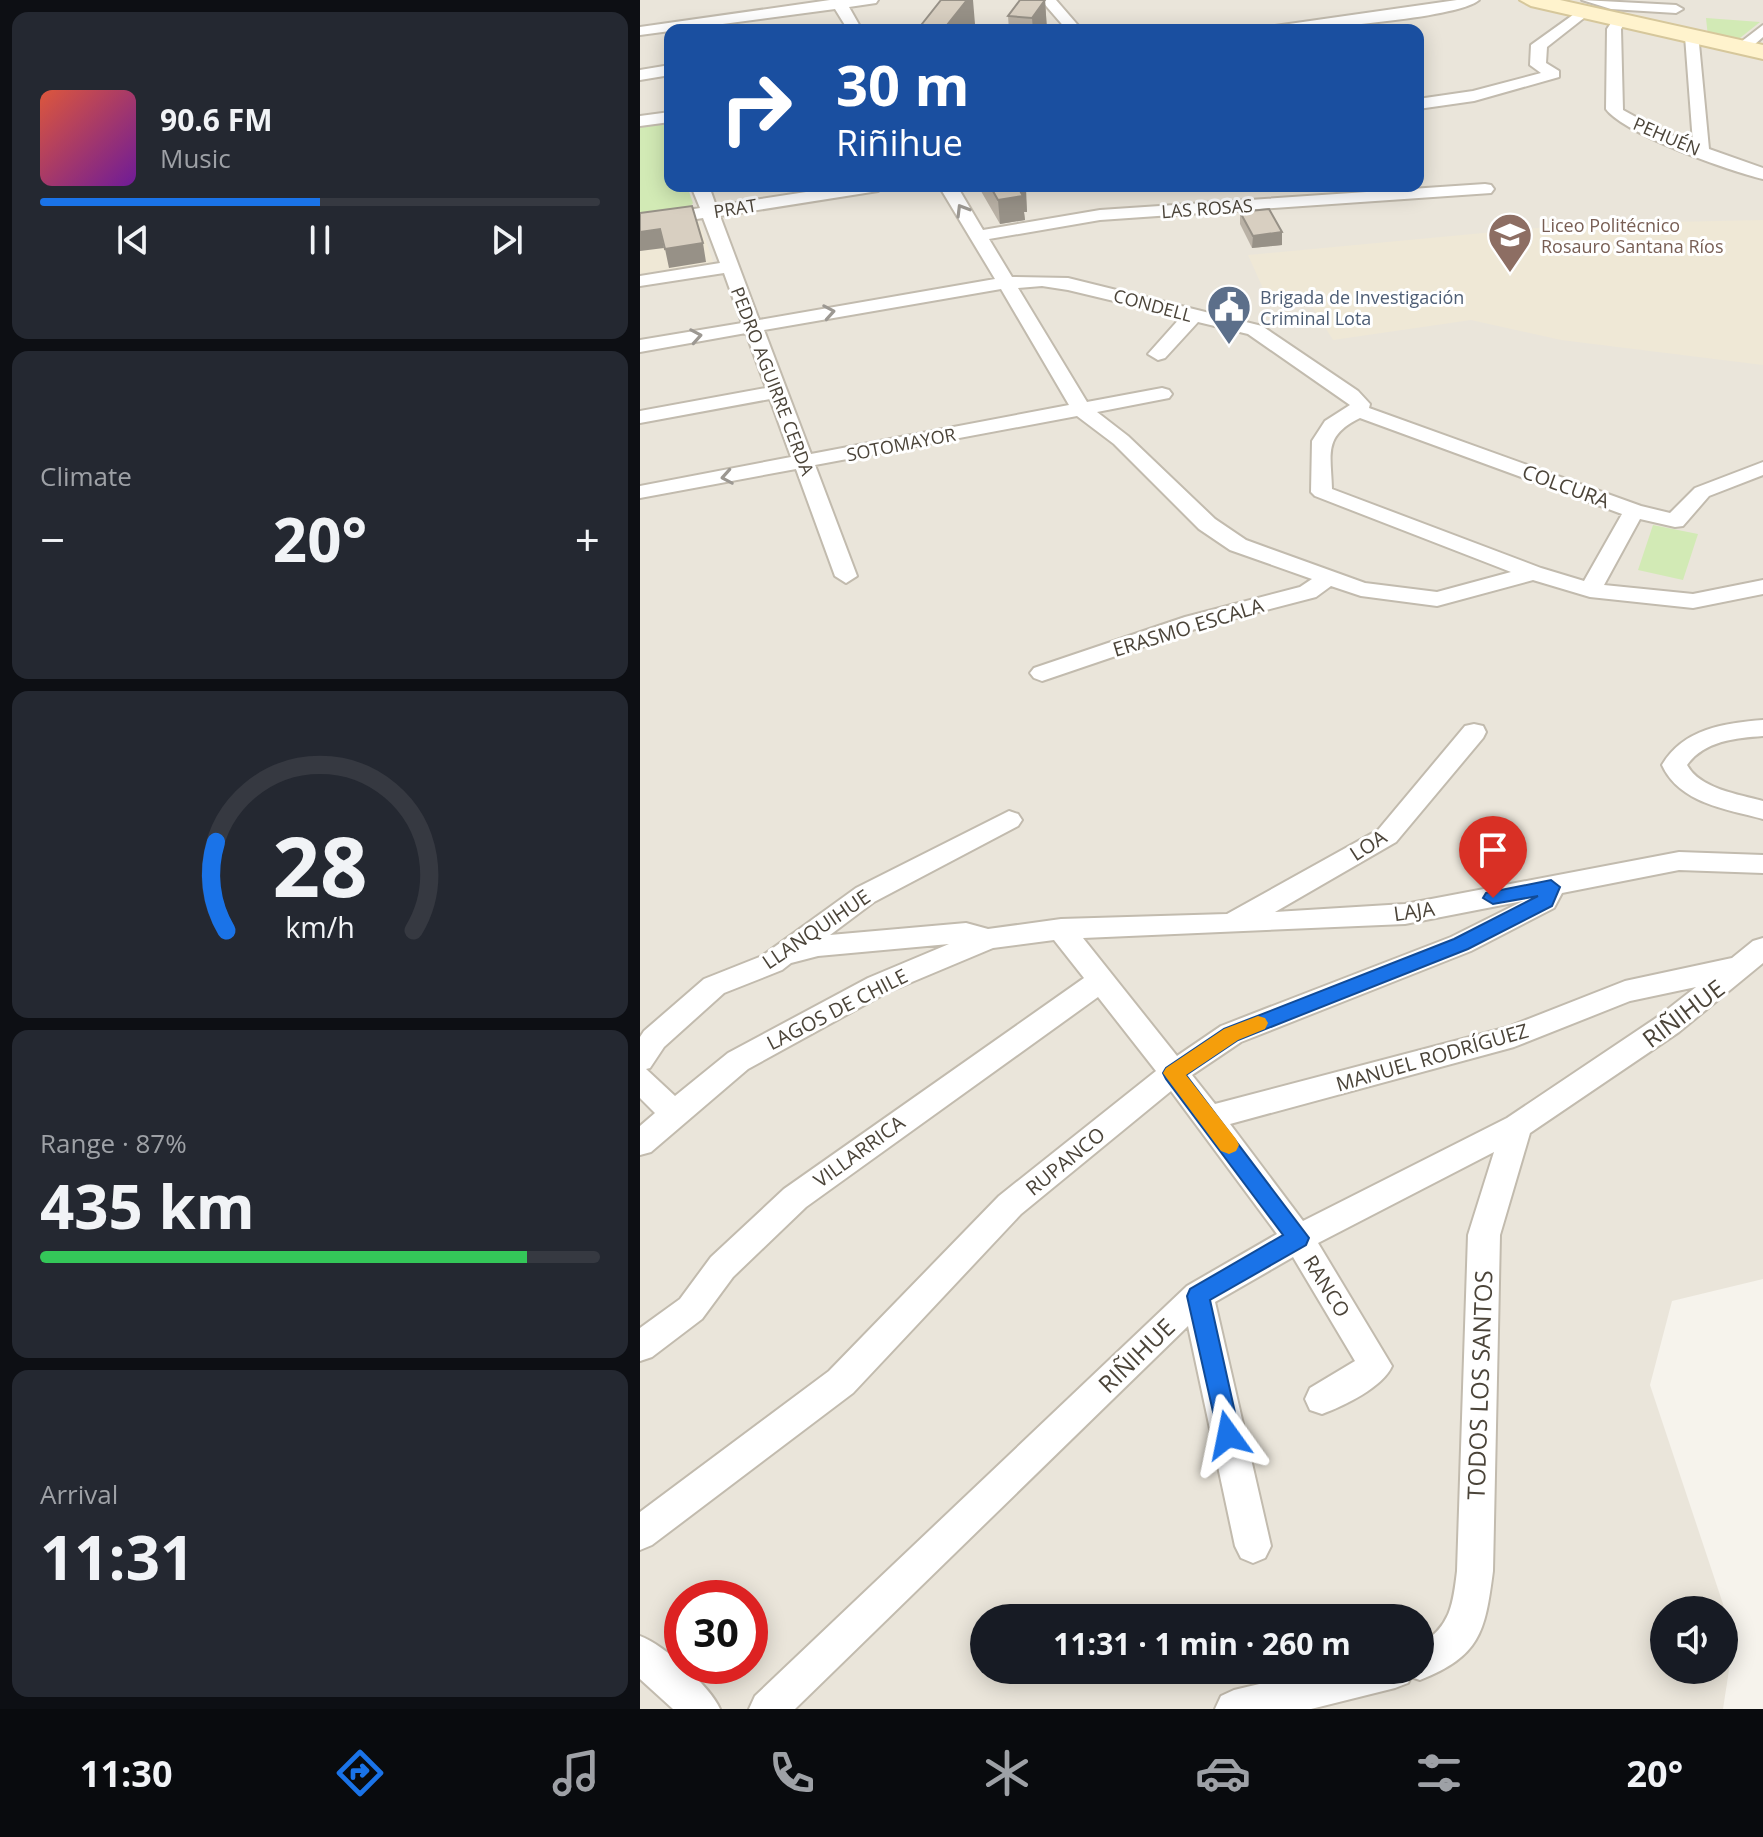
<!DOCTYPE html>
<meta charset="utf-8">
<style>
body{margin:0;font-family:"Open Sans",sans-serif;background:#242831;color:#f1f3f6;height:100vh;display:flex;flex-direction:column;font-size:30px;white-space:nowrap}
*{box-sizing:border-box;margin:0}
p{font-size:26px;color:#9ea1a6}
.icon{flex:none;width:44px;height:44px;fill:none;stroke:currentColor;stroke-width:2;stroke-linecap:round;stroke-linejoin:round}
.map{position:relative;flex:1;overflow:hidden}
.side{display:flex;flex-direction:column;gap:12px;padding:12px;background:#0d0f14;width:640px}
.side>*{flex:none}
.guide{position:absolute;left:24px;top:24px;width:760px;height:168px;border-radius:16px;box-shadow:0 4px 20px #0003;background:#1a4fa0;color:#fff;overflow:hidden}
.buttons{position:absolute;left:1010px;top:1596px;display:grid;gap:16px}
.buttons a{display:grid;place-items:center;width:88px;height:88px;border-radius:50%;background:#171b24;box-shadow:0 4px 20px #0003;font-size:40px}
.speed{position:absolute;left:24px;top:1580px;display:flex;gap:16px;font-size:40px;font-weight:700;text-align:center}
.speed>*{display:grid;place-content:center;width:104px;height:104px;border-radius:50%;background:#171b24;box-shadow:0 4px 20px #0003;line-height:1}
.speed .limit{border:12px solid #d22;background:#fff;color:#111}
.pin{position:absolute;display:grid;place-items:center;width:68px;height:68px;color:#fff;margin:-82px -34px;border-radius:50% 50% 50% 0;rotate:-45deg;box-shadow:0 0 8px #0007}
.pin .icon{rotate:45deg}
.me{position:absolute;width:88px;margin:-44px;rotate:348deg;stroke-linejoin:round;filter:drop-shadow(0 0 6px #0008)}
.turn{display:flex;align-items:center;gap:28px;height:168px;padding:0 40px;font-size:36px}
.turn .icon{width:104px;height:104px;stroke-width:2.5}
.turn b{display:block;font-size:56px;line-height:68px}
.big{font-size:60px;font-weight:700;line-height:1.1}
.side .card{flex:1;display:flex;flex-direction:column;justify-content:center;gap:12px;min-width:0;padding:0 28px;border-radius:16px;background:#242831}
.side .dial{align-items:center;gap:0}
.dial svg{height:208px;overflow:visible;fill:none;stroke:#363941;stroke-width:7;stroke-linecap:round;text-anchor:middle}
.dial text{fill:#f1f3f6;stroke:none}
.song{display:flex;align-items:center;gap:24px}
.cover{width:96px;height:96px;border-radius:12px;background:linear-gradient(135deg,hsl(10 70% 55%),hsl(280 70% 35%))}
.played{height:8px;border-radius:4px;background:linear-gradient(90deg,#1a73e8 50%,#363941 50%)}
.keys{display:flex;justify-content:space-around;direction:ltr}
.heat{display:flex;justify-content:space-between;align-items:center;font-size:44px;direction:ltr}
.charge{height:12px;border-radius:6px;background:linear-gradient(90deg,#34c759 87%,#363941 0)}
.trip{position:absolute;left:330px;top:1604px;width:464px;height:80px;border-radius:40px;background:#171b24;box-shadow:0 4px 20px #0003;font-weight:700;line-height:80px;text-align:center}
.tabs{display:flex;height:128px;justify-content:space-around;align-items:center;background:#090b0e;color:#9ea1a6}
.tabs .icon{width:56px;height:56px}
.tabs .selected{color:#1a73e8}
.tabs b{font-size:36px;color:#f1f3f6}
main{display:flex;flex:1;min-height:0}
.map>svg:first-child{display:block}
.residential{fill:#eae5da;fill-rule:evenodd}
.education{fill:#efe8d6}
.green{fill:#d2eab5}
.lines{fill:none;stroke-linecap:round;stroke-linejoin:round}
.street-casing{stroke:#c2bbae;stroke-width:4}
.secondary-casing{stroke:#d6c79b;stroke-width:4}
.street{fill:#fff;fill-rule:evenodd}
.secondary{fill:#fff3cd;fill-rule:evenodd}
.wall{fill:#bab2a6}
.shaded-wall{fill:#979187}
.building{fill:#d8cfc1;stroke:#979187;stroke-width:2}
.oneway{stroke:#9c9892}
.route{fill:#1a73e8;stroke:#114b97;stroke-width:2}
.slow{fill:#f59e0b}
.labels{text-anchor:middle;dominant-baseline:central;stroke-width:6;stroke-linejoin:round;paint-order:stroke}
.far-street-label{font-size:18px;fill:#4b4439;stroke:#fff}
.far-education-label{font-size:18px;fill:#785e54;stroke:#fff;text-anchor:start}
.far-service-label{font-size:18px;fill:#4e5e75;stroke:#fff;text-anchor:start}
.street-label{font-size:20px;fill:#4b4439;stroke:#fff}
.near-street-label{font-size:24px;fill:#4b4439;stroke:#fff}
</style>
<main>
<section class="side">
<div class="card">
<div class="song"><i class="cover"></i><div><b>90.6 FM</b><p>Music</p></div></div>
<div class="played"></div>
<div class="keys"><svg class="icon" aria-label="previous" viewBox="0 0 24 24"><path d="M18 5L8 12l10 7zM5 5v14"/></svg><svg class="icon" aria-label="pause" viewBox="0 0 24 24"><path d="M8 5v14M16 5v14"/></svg><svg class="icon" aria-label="next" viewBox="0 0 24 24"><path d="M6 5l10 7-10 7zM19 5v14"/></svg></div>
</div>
<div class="card"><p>Climate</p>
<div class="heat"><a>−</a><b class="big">20°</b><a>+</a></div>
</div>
<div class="card dial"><svg viewBox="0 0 100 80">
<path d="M14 69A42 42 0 1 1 86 69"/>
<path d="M14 69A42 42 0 0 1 10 35" stroke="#1a73e8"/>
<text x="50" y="56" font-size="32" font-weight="700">28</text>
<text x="50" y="72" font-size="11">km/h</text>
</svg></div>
<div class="card"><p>Range · 87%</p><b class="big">435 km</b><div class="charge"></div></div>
<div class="card"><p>Arrival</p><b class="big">11:31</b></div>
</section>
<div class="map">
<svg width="1123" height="1709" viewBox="0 0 1123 1709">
<rect width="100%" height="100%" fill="#f6f3ec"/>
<path class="residential" d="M 0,0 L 1123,0 L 1123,1279 L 1032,1301 L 1010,1385 L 1094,1637 L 1083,1709 L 0,1709 ZM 30,30 L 778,30 L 778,186 L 30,186 ZM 42,1598 L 110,1598 L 110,1666 L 42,1666 ZM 1024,1610 L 1084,1610 L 1084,1670 L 1024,1670 ZM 344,1618 L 780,1618 L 780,1670 L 344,1670 Z"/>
<path class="education" d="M 1123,220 L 1123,365 L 921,340 L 831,320 L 693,340 L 664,293 L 626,295 L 608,255 L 940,224 Z
M 59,221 L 75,267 L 0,279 L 0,230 Z"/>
<path class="green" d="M 1066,18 L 1120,22 L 1095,42 L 1068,37 Z
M 26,124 L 30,135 L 30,186 L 47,186 L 53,203 L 48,210 L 0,217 L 0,125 Z
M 1013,525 L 1058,534 L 1043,580 L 998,570 Z"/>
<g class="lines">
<g class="street-casing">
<path id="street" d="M 190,0 L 238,0 L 236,3 L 209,7 L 222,30 L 208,30 L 195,9 L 0,35 L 0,27 Z
M 401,0 L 416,0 L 442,30 L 427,30 Z
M 817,0 L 839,0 C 817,19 663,30 628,30 L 635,26 Z
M 942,0 L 1036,5 L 1043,9 L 1036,13 L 971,9 Z
M 944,7 L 949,8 L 949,14 L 907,47 L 906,63 L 919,71 L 919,77 L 834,101 L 778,109 L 778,99 L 833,91 L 901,73 L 890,65 L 891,45 Z
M 980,16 L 987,20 L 981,29 L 983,110 L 1025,133 L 1053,143 L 1045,36 L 1053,31 L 1058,33 L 1069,149 L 1123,168 L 1123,179 C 1090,171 984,134 966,109 L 967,29 L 975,17 Z
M 1123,25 L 1123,37 L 1107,51 L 1097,51 L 1097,45 Z
M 30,65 L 30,75 L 0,80 L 0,70 Z
M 30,112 L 30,122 L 0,126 L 0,116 Z
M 845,184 L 851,185 L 854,189 L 851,193 L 460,220 L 349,239 L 372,277 L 428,278 L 622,326 L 718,391 L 730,404 L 729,408 L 1001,506 L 1030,513 L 1055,488 L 1123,462 L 1123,475 L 1069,496 L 1043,526 L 1035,527 L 1000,519 L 964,585 L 1053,594 L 1123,580 L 1123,594 L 1053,608 L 950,597 L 893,580 L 797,606 L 721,596 L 691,586 L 676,597 L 561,627 L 402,681 L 394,678 L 390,673 L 394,668 L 545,617 L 660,587 L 672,579 L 590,550 L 559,529 L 474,444 L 437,416 L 175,465 L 217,576 L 206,583 L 195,576 L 156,469 L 0,498 L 0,486 L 151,457 L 130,399 L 0,423 L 0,411 L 126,388 L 106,333 L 0,352 L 0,340 L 102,323 L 84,273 L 0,286 L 0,276 L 80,263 L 63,218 L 0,228 L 0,218 L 60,208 L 51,186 L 69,186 L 76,206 L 205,186 L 247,186 L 238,191 L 80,216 L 119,320 L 355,279 L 299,186 L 317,186 L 343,230 L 460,210 ZM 402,286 L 428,290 L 541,317 L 508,354 L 518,360 L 525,358 L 558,322 L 608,334 L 710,405 L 685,421 L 672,441 L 671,492 L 675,496 L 871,572 L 797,592 L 725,583 L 606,540 L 575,519 L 488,436 L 457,412 L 529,398 L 532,394 L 529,390 L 522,388 L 447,402 L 378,288 ZM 361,289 L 429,405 L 171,454 L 124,330 ZM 720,418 L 982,514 L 944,581 L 901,568 L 692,489 C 691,453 683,436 720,418 Z
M 1123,720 L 1123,736 C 1095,738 1064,741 1047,765 C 1060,789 1098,794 1123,801 L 1123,819 C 1086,809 1039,803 1022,765 C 1043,729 1084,723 1123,720 Z
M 834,724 L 843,726 L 846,732 L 843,738 L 756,842 L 635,912 L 765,904 L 1039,852 L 1123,855 L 1123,873 L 1039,870 L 922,893 L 914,908 L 831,951 L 601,1042 L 552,1075 L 575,1104 L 868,1027 L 985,981 L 1092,958 L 1113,941 L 1123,938 L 1123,963 L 1039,1032 L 890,1133 L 860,1235 L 853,1571 C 845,1633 840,1656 780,1680 L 771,1677 L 768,1683 L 755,1688 L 671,1709 L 575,1709 L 581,1696 L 594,1690 L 678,1670 L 780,1670 L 780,1644 C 811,1627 813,1603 817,1571 L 828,1235 L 854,1152 L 678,1243 L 752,1366 C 743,1387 704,1406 682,1414 L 670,1410 L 665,1399 L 670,1388 L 715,1361 L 653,1257 L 575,1302 L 631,1546 L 625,1558 L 613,1563 L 601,1558 L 595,1546 L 548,1326 L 155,1709 L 109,1709 L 115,1696 L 547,1286 L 637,1234 L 531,1091 L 381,1214 L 213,1393 L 12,1545 L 0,1550 L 0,1512 L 189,1371 L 359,1196 L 516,1071 L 458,997 L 166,1207 L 93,1277 L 62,1319 L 12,1357 L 0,1361 L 0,1328 L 40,1299 L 71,1257 L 144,1189 L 444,978 L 414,940 L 353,948 L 248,992 L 108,1069 L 11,1152 L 0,1155 L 0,1126 L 15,1113 L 0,1098 L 0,1037 L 4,1031 L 64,979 L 122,956 L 216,888 L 369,811 L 378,814 L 382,820 L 378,826 L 234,902 L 190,935 L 326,923 L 348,929 L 421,919 L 587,914 L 738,830 L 825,726 ZM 883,901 L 811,937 L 581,1026 L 537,1056 L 443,938 L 765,924 ZM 309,944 L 228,978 L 88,1053 L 35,1096 L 6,1069 L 10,1068 L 24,1047 L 84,993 L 142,970 L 151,963 L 178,956 ZM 1056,987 L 1019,1016 L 867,1118 L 663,1221 L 590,1124 L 874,1047 L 990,1001 Z
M 0,1636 C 24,1645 70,1686 80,1709 L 33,1709 L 0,1679 Z"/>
</g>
<g class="secondary-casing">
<path id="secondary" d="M 880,0 L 920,0 L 1123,45 L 1123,59 L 891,6 Z"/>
</g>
<use href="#street" class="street"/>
<use href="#secondary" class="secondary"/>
</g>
<path class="wall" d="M 405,0 L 407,30 L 369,30 L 368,16 Z
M 338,186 L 385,186 L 387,212 L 384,212 L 385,220 L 360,224 Z
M 600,212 L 642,232 L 642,245 L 612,248 L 600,224 Z"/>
<path class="shaded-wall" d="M 327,0 L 333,0 L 335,24 L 330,30 L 303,30 Z
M 405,0 L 407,30 L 393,30 L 392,18 Z
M 386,188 L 387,212 L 384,212 L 385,220 L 360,224 L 358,200 L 379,189 Z
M 20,229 L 24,248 L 0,251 L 0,232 Z
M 642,232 L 642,245 L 612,248 L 613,236 Z
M 63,243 L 66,262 L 29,268 L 25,249 Z"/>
<path class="building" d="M 301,0 L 327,0 L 303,30 L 278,29 Z
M 380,0 L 405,0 L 392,18 L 368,16 Z
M 350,186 L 385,186 L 386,188 L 379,189 L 383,196 L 358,200 Z
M 52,206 L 63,243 L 25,249 L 20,229 L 0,232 L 0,213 Z
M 629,209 L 642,232 L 613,236 L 600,212 Z"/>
<defs><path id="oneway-chevron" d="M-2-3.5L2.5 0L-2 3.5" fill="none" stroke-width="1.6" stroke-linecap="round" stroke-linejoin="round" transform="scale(2)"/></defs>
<g class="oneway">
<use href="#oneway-chevron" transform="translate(322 210) rotate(-121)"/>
<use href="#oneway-chevron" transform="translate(189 312) rotate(-10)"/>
<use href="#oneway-chevron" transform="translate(56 336) rotate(-10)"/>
<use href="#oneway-chevron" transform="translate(87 477) rotate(170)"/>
</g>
<path class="route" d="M 911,880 L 920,887 L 912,906 L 828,949 L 598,1040 L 546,1075 L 669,1238 L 666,1245 L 570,1300 L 600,1435 L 597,1443 L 588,1446 L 580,1443 L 547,1296 L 550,1289 L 643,1235 L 526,1079 L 523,1073 L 526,1068 L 584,1029 L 814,939 L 898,896 L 853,904 L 843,898 L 846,893 Z"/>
<path class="slow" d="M 618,1016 L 625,1018 L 628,1023 L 625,1029 L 598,1040 L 546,1075 L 596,1139 L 599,1145 L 596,1151 L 589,1154 L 581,1151 L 523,1073 L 526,1068 L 584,1029 Z"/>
<defs>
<g id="school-pin" transform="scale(2.3)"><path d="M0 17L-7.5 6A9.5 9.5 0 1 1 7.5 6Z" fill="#8d6e63" stroke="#fff"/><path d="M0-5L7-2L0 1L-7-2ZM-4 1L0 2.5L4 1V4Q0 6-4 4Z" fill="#fff"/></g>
<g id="civic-pin" transform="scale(2.3)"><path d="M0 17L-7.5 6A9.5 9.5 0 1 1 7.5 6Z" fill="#5c6f8a" stroke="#fff"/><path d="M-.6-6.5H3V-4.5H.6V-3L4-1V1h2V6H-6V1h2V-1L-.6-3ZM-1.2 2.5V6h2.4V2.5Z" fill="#fff"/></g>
</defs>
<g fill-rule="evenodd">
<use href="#school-pin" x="870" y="235"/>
<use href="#civic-pin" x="589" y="307"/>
</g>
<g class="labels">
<g class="far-street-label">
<text transform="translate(1027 136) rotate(23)">PEHUÉN</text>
<text transform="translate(95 208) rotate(-9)">PRAT</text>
<text transform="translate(567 208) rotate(-4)">LAS ROSAS</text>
<text transform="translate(513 305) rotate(15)">CONDELL</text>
<text transform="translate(133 381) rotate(69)">PEDRO AGUIRRE CERDA</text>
<text transform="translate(261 444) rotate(-11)">SOTOMAYOR</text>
</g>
<g class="far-education-label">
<text x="901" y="225">Liceo Politécnico<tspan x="901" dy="21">Rosauro Santana Ríos</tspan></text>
</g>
<g class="far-service-label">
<text x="620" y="297">Brigada de Investigación<tspan x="620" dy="21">Criminal Lota</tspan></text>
</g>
<g class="street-label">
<text transform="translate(926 486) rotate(20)">COLCURA</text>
<text transform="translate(548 627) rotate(-17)">ERASMO ESCALA</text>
<text transform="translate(728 845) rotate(-33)">LOA</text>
<text transform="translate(774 911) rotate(-8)">LAJA</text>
<text transform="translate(176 929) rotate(-34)">LLANQUIHUE</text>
<text transform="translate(197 1009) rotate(-27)">LAGOS DE CHILE</text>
<text transform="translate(792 1057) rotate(-16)">MANUEL RODRÍGUEZ</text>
<text transform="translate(219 1151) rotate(-36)">VILLARRICA</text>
<text transform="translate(425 1161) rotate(-39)">RUPANCO</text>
<text transform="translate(687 1286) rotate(58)">RANCO</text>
</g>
<g class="near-street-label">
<text transform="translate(1043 1013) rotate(-37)">RIÑIHUE</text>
<text transform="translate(496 1355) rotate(-44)">RIÑIHUE</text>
<text transform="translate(839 1385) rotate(-88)">TODOS LOS SANTOS</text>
</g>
</g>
</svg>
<div class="buttons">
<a><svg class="icon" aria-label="sound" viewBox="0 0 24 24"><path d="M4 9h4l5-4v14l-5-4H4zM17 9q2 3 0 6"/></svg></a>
</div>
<div class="speed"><div class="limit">30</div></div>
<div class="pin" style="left:853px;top:898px;background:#d93025"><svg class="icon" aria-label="arrive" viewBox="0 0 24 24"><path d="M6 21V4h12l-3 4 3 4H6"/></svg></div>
<svg class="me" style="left:588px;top:1435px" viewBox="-20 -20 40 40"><path d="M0-17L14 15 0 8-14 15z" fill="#1a73e8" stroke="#fff" stroke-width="4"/></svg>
<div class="trip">11:31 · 1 min · 260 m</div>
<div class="guide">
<div class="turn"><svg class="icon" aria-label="right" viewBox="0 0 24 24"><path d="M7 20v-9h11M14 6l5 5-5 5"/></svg><div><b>30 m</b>Riñihue</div></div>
</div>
</div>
</main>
<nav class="tabs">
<b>11:30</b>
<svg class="icon selected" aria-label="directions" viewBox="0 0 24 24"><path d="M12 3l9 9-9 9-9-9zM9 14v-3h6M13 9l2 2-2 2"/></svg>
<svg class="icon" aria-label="music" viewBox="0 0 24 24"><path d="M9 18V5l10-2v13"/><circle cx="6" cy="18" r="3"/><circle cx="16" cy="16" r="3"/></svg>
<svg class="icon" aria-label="phone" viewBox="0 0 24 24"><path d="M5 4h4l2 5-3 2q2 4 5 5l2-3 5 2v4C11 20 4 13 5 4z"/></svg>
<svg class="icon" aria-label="climate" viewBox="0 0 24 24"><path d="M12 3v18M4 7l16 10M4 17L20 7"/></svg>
<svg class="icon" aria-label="car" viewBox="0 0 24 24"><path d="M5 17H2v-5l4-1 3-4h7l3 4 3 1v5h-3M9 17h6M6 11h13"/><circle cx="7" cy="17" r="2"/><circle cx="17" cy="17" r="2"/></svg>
<svg class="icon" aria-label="filters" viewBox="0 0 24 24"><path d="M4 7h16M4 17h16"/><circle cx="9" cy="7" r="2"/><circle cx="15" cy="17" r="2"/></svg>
<b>20°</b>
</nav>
